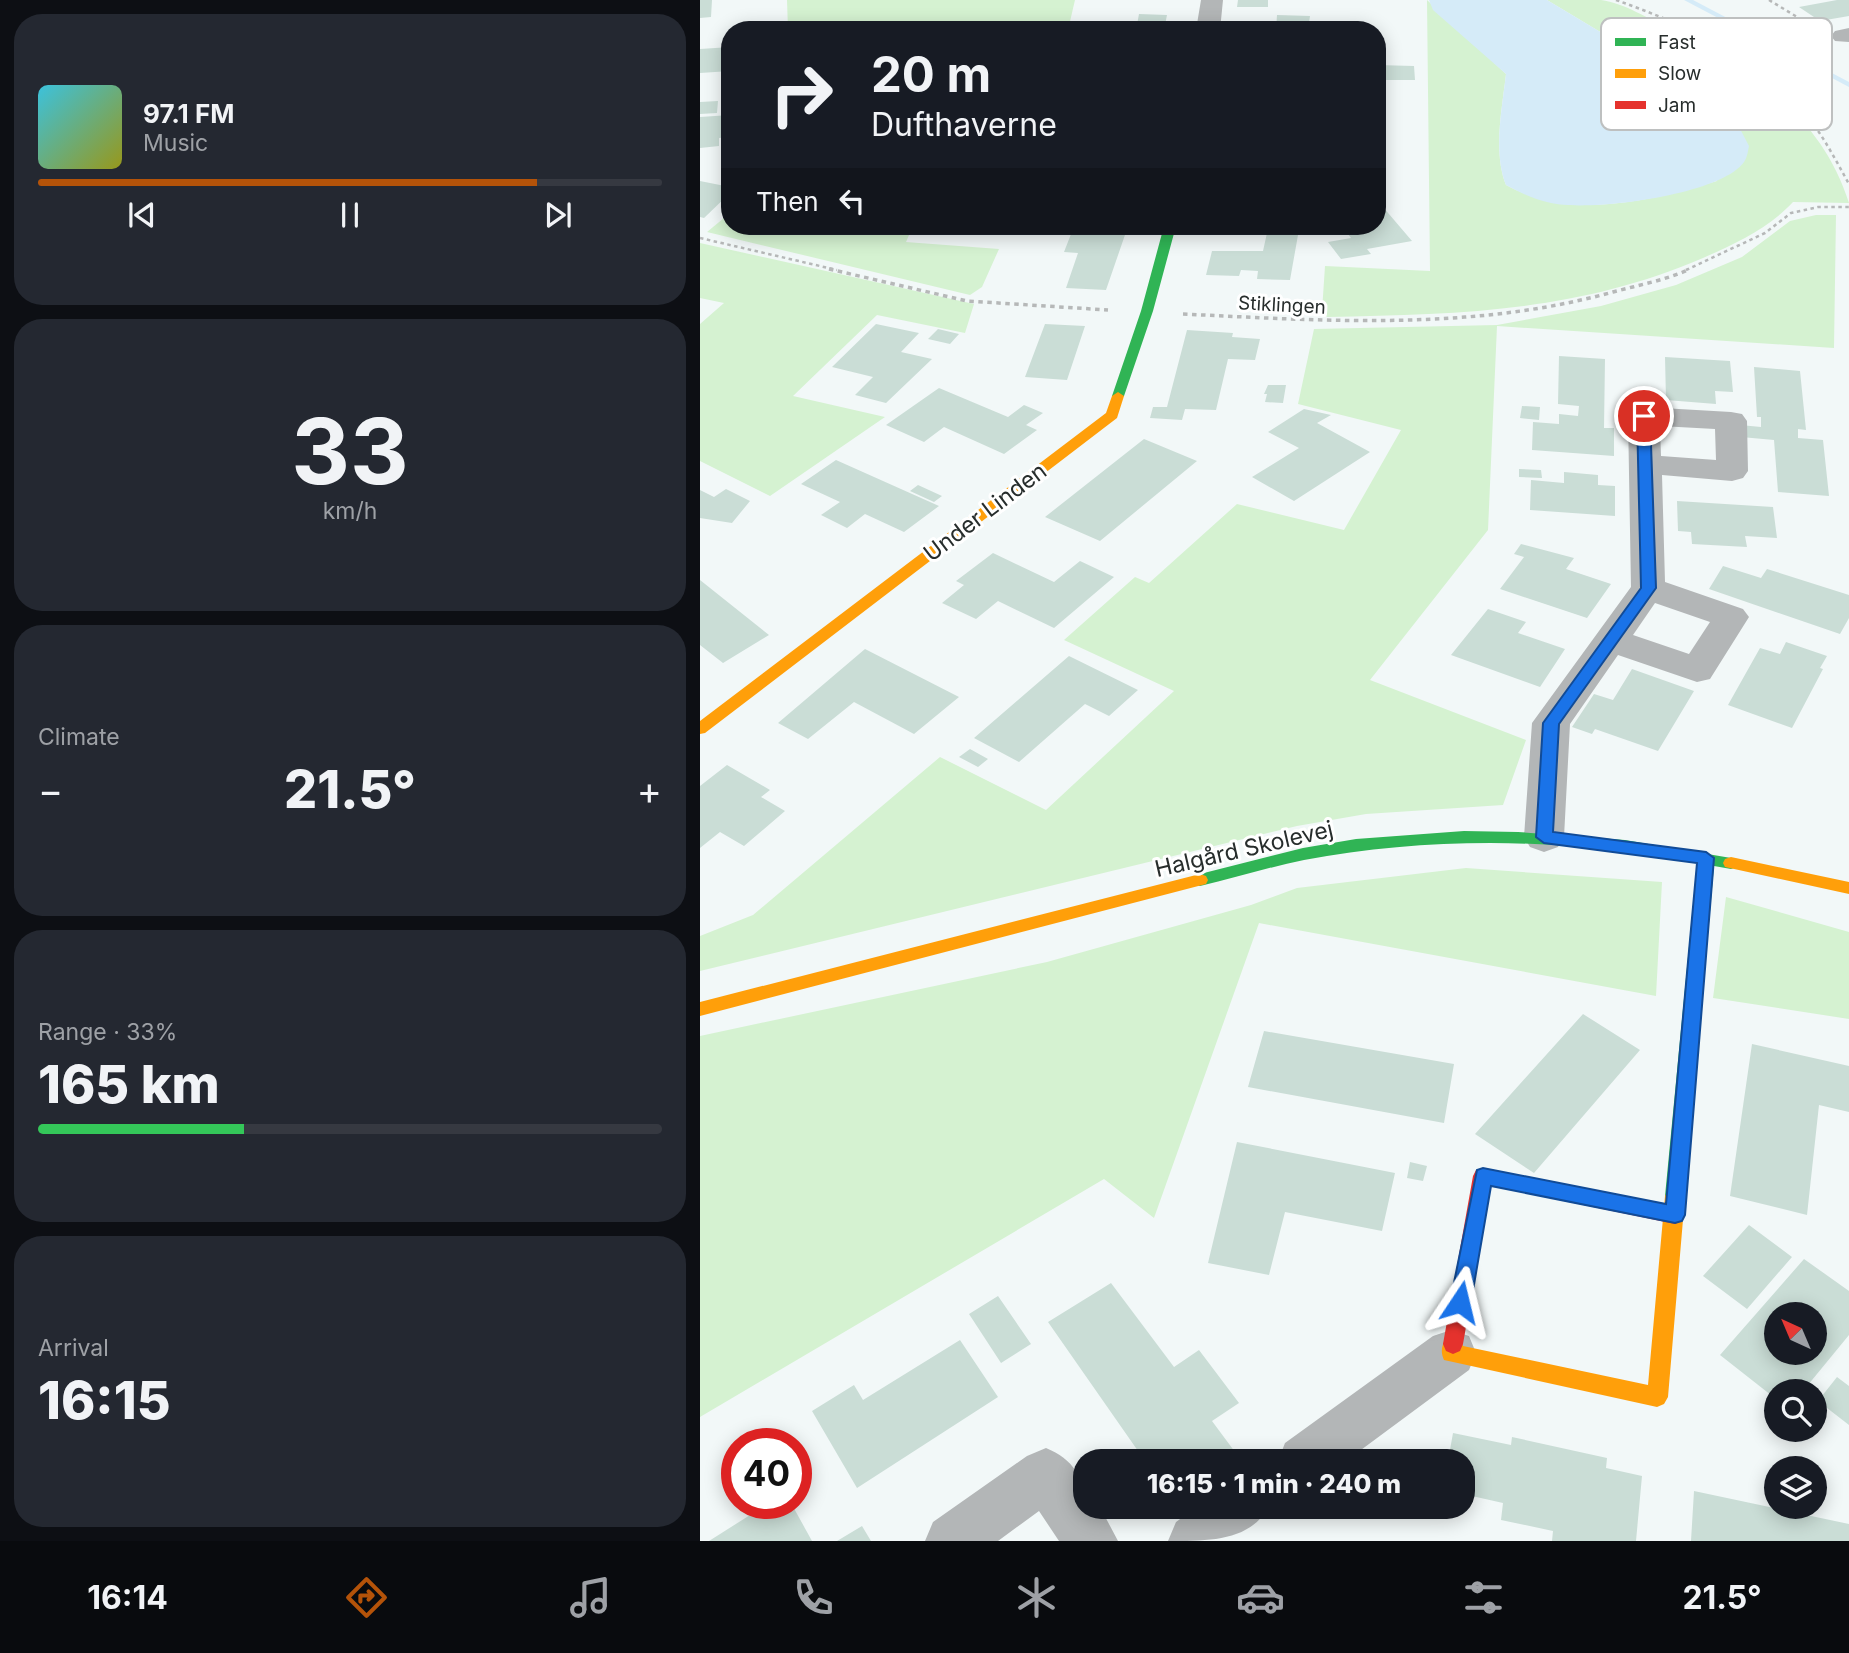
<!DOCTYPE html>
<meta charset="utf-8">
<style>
body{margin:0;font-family:Inter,sans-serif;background:#242831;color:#f1f3f6;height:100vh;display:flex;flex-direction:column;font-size:26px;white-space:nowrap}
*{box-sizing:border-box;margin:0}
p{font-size:23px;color:#9ea1a6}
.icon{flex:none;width:38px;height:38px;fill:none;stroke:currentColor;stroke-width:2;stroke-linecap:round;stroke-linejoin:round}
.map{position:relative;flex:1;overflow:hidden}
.sheet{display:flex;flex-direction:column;gap:14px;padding:14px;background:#0d0f14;width:700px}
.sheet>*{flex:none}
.hud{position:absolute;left:21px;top:21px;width:665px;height:214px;border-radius:28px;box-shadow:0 4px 18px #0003;background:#171b24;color:#f1f3f6;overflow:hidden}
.needle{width:46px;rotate:316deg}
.controls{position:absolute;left:1064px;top:1302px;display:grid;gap:14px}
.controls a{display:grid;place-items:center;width:63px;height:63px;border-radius:50%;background:#171b24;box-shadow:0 4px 18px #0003;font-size:35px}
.speed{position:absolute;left:21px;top:1428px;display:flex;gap:14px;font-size:35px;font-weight:700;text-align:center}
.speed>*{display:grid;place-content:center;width:91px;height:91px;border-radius:50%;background:#171b24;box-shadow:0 4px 18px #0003;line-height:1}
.speed .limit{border:10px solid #d22;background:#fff;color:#111}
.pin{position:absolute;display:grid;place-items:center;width:60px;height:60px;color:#fff;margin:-30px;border:4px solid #fff;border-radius:50%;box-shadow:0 2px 7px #0007}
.me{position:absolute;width:77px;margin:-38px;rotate:10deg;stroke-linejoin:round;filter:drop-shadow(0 0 5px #0008)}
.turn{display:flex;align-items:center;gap:24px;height:147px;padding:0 35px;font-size:32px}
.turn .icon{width:91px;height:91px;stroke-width:2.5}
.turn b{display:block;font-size:49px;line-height:60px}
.then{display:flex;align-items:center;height:66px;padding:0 35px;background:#0003;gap:14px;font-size:26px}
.big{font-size:52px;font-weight:800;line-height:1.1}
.sheet .card{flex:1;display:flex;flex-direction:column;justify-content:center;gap:10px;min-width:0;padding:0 24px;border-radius:28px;background:#242831}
.sheet .dial{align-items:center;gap:0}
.dial b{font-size:91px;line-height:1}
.song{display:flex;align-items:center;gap:21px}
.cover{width:84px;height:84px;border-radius:10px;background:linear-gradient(135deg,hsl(190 70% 55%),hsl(60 70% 35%))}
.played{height:7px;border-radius:4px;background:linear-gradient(90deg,#b45309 80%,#363941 80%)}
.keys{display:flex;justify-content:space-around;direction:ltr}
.heat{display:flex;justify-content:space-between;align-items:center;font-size:38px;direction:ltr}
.charge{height:10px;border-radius:5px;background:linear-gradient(90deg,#34c759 33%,#363941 0)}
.trip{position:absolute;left:373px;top:1449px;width:402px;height:70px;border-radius:28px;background:#171b24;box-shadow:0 4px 18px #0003;font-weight:800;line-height:70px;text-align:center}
.menu{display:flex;height:112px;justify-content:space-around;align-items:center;background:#090b0e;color:#9ea1a6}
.menu .icon{width:49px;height:49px}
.menu .current{color:#b45309}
.menu b{font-size:32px;color:#f1f3f6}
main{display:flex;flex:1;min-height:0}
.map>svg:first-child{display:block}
.green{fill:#d5f2d1}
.water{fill:#d5ebf8}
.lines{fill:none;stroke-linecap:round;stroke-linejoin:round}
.stream{fill:#d5ebf8;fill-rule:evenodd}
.building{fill:#caddd6;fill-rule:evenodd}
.path-far1{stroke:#b6b8b8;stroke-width:2.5;stroke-dasharray:3.5 3.5;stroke-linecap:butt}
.path{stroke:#b6b8b8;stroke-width:3.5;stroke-dasharray:4.5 4.5;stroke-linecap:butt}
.street{fill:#b3b6b7;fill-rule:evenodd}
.fast{fill:#30b455;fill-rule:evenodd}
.slow{fill:#ff9f0a;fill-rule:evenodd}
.jam{fill:#e5322d;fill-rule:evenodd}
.route{fill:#1a73e8;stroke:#114b97;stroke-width:2}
.labels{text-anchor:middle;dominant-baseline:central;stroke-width:6;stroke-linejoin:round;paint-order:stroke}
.far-street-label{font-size:19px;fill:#272d2c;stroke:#fff}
.street-label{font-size:23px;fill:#272d2c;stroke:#fff}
.key{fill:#fff;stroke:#bec0c0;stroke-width:2}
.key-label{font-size:19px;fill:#272d2c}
</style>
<main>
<section class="sheet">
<div class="card">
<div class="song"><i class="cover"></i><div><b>97.1 FM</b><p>Music</p></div></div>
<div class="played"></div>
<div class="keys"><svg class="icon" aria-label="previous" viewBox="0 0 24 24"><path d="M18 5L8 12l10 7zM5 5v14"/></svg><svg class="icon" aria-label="pause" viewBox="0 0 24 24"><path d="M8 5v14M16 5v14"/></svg><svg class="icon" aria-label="next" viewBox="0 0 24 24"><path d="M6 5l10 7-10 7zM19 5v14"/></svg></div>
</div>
<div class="card dial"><b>33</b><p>km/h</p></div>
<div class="card"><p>Climate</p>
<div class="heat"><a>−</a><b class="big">21.5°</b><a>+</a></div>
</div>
<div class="card"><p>Range · 33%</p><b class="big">165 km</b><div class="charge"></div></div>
<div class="card"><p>Arrival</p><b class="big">16:15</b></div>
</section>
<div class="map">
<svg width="1149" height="1541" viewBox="0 0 1149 1541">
<rect width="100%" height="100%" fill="#f2f8f8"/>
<path class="green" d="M 87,0 L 375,0 L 368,30 L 88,30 Z
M 727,0 L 806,74 C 802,109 793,152 806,185 C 873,221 948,201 1017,181 L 972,75 L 847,0 C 864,0 883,0 901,0 C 924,3 949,19 970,29 C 1048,68 1121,114 1149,203 L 1093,202 C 1068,229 1036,243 1003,258 C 877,312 762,314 627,317 L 622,311 L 625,266 L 730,271 Z
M 30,213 L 30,226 L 213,226 L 206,242 L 299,249 L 282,287 L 270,295 L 7,232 Z
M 1116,215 L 1136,215 L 1134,348 L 797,326 L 788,530 L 670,680 L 826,740 L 803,805 L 666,814 L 597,826 L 0,971 L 0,936 L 53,915 L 240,757 L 346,810 L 474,691 L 364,640 L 435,577 L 449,583 L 537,504 L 644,530 L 701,430 L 598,404 L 614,329 L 797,325 L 901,306 L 976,285 L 1042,257 L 1090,221 Z
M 0,243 L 274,304 L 265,333 L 177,315 L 93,396 L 185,417 L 70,496 L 0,461 L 0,324 L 24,303 L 0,298 Z
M 766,868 L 962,882 L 956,996 L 559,923 L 454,1218 L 404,1179 L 0,1417 L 0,1036 L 347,962 L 551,905 L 597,888 Z
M 1026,897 L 1149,932 L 1149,1019 L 1013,998 Z"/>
<path class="water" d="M 729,0 L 847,0 L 972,75 L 1038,125 L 1049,146 C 1048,151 1047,158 1044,162 C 1021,195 890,212 851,203 C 835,200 821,193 806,185 C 793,152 802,109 806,74 L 733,10 Z"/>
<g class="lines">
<path class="stream" d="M 984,0 L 993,0 L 1149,82 L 1149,87 Z"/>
</g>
<path class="building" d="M 0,0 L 12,0 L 11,17 L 0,18 Z
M 538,0 L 568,0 L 568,7 L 537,7 Z
M 1137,0 L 1149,0 L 1149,16 L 1120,21 L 1099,7 Z
M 439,14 L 467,15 L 464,30 L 436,30 Z
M 577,15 L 610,16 L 608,30 L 576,30 Z
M 388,21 L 416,21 L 414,30 L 386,30 Z
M 30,47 L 30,71 L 0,73 L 0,49 Z
M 677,65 L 714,66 L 715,80 L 682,80 L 682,96 L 677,96 Z
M 18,101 L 17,113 L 0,114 L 0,102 Z
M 30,115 L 30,137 L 19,138 L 19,146 L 0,148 L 0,117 Z
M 0,181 L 30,187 L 30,193 L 4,218 L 0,217 Z
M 677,200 L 712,241 L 667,249 L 671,254 L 641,259 L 628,242 L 651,238 L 648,234 L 655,233 L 650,226 L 677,226 Z
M 373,229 L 426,232 L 406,290 L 366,288 L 378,253 L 364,252 Z
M 567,233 L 598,235 L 590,280 L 557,279 L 558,271 L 541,270 L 539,276 L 506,275 L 512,251 L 563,251 Z
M 176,324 L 219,333 L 201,352 L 232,359 L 186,403 L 155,395 L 173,377 L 132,367 Z
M 345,324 L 385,326 L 367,380 L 325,377 Z
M 238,329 L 259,334 L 250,344 L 228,339 Z
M 487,330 L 533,333 L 532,337 L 560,339 L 555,360 L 528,359 L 516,410 L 485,409 L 482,420 L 450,418 L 453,407 L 467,407 Z
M 859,356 L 905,359 L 904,428 L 914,428 L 914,456 L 832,450 L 833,422 L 859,424 L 859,414 L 878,416 L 879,406 L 858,404 Z
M 965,357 L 1030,361 L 1033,392 L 1015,391 L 1016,404 L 966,400 Z
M 1054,367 L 1100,371 L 1106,430 L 1098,429 L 1098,438 L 1123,440 L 1129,496 L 1078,492 L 1074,440 L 1041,437 L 1040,425 L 1061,427 L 1061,417 L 1057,417 Z
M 568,385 L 586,385 L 583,403 L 565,402 L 567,394 L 564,394 Z
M 239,388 L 308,417 L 324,405 L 343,413 L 326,425 L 337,430 L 304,454 L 244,427 L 224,442 L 186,425 Z
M 822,406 L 840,407 L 839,420 L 820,418 Z
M 604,409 L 631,415 L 617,423 L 670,452 L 594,501 L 552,477 L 599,448 L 568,432 Z
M 444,439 L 497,461 L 400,541 L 345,517 Z
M 136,460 L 239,506 L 204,532 L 165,514 L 147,528 L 121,515 L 140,502 L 101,484 Z
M 819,469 L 841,470 L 842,478 L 819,477 Z
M 864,472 L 898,475 L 898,485 L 915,486 L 915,516 L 830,510 L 831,480 L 864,483 Z
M 218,485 L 242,496 L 234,502 L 210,491 Z
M 26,489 L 50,501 L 32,523 L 0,518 L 0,490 L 14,497 Z
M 977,501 L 1073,507 L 1077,538 L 1045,536 L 1047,547 L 992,544 L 991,532 L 978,531 Z
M 821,544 L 874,558 L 866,569 L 911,584 L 887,618 L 800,589 L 824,557 L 814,554 Z
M 293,553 L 354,582 L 380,561 L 414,577 L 354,628 L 298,601 L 276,619 L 242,603 L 264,585 L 256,581 Z
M 1023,566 L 1061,578 L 1067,569 L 1149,595 L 1149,618 L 1140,634 L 1009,589 Z
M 0,580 L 69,635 L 23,663 L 0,645 Z
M 788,609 L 826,622 L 818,633 L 865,649 L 840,687 L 751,655 Z
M 1086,642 L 1127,656 L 1120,668 L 1123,669 L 1092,728 L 1028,705 L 1060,648 L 1080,654 Z
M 165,649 L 259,697 L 214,734 L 154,702 L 108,739 L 78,723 Z
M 369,656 L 438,690 L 409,716 L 385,704 L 319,762 L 274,738 Z
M 932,669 L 994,691 L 958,751 L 895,729 L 892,734 L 872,727 L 894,694 L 913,700 Z
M 270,749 L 288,759 L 278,767 L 259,757 Z
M 27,765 L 70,790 L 61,797 L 85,811 L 44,846 L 20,832 L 0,848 L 0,786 Z
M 883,1014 L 940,1050 L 834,1173 L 775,1134 Z
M 564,1031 L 754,1064 L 744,1123 L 548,1087 Z
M 1052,1044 L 1149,1066 L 1149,1112 L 1119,1105 L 1107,1215 L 1030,1196 Z
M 537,1142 L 695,1173 L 682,1231 L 585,1212 L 569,1275 L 508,1263 Z
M 710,1162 L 727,1166 L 723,1181 L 707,1178 Z
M 1049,1225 L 1092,1257 L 1047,1309 L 1003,1276 Z
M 1104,1259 L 1149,1291 L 1149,1335 L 1103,1391 L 1076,1391 L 1076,1399 L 1020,1355 ZM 1076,1314 L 1115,1314 L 1115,1353 L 1076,1353 Z
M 411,1283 L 474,1367 L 499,1350 L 539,1403 L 512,1421 L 535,1452 L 522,1461 L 445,1461 L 348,1322 Z
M 298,1296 L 331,1344 L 301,1363 L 269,1314 Z
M 260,1340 L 298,1397 L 157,1488 L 112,1411 L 154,1385 L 163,1400 Z
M 1137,1377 L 1149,1386 L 1149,1425 L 1118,1401 Z
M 753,1433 L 811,1445 L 812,1437 L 907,1458 L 906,1468 L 942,1476 L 936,1541 L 852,1541 L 853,1531 L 801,1520 L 803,1503 L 763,1494 L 763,1461 L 748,1461 Z
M 994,1491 L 1149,1524 L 1149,1541 L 991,1541 Z
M 69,1503 L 91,1503 L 112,1541 L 9,1541 Z
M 162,1526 L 171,1541 L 137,1541 Z"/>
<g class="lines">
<path class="path-far1" d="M 916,0 C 983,24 1057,56 1103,111 C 1122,133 1135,159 1149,184
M 1069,0 L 1112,26
M 0,238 L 137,270
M 986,270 L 1065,233 L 1091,213 L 1118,207 L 1149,207"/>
<path class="path" d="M 129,269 L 267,301 L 408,310
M 483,314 C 628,321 772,331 913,292 C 939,285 966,280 990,269"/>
<path class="street" d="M 501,0 L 523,0 L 520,30 L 496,30 Z
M 1149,28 L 1149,42 L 1135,41 L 1131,36 L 1135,31 Z
M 944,407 L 1031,412 L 1042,414 L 1047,421 L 1048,471 L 1043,478 L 1032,481 L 962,475 L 965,582 L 1043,609 L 1049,617 L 1010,679 L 997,682 L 918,655 L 870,724 L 864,837 L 858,847 L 844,852 L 830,847 L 824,837 L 832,723 L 931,587 L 928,416 L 933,409 ZM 960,426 L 1015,429 L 1016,460 L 961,456 ZM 955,603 L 1010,622 L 989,654 L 933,635 Z
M 751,1330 L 769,1336 L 776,1353 L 769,1370 L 646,1461 L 578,1461 L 585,1443 L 733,1336 Z
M 346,1448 C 373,1459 385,1478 385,1507 L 400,1507 L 418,1541 L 359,1541 L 339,1511 L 298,1541 L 225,1541 L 233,1522 L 327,1456 Z
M 497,1507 L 569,1507 C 549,1541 511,1541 468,1541 L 476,1522 Z"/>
<path class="fast" d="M 464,226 L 476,226 L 453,311 L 424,396 L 418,400 L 414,399 L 412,396 L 441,311 Z
M 764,831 L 818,832 L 925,840 L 1037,859 L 1039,863 L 1037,867 L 1031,869 L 1014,866 L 985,1196 L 982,1202 L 975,1204 L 968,1202 L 965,1196 L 997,863 C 868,838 733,836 604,860 C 569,867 535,878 500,886 L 494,884 L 492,880 L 494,876 L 500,874 L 603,848 L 656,839 Z"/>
<path class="slow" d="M 418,392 L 424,396 L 417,418 L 5,733 L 0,734 L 0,721 L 406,413 L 412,396 Z
M 1031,857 L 1149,882 L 1149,894 L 1025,867 L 1023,863 L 1025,859 Z
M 500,874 L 506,876 L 508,880 L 506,884 L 0,1016 L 0,1002 Z
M 975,1188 L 982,1190 L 985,1196 L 968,1397 L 964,1404 L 957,1407 L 744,1360 C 740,1351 742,1346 746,1337 L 753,1334 L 760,1337 L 763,1346 L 948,1385 L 965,1196 L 968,1190 Z"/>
<path class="jam" d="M 783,1168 L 975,1206 L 982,1209 L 985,1215 L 982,1221 L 975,1224 L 791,1186 L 763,1344 L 760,1351 L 753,1354 L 746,1351 L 743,1344 L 773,1176 L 776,1170 Z"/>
</g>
<path class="route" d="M 944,412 L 950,416 L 956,588 L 859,724 L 853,832 L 1006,852 L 1014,858 L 985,1215 L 982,1221 L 975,1223 L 791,1186 L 771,1302 L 768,1309 L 760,1311 L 753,1309 L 750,1302 L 777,1170 L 783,1168 L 966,1204 L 997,863 L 844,843 L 836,837 L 843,723 L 941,588 L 937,416 Z"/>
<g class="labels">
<g class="far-street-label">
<text transform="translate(582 305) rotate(3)">Stiklingen</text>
</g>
<g class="street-label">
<text transform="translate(285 512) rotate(-37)">Under Linden</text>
<text transform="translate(544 849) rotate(-13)">Halgård Skolevej</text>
</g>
</g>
<rect x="901" y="18" width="231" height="112" rx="10" class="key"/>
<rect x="915" y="38" width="31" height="8" fill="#30b455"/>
<rect x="915" y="69" width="31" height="9" fill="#ff9f0a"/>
<rect x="915" y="101" width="31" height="8" fill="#e5322d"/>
<g class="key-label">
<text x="958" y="49">Fast</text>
<text x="958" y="80">Slow</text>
<text x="958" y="112">Jam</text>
</g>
</svg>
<div class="controls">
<a><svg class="needle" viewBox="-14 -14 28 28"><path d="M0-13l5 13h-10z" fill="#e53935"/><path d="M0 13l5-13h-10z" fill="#9ea1a6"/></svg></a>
<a><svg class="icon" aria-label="search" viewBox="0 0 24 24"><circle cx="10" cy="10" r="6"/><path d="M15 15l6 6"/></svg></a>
<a><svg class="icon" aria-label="layers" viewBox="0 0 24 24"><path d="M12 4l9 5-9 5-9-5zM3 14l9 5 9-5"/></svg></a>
</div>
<div class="speed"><div class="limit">40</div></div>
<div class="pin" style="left:944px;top:416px;background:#d93025"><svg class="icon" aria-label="arrive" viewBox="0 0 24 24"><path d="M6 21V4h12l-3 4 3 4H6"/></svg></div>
<svg class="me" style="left:760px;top:1302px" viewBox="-20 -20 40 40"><path d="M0-17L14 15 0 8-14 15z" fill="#1a73e8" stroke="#fff" stroke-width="4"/></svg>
<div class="trip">16:15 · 1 min · 240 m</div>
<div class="hud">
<div class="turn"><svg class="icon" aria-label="right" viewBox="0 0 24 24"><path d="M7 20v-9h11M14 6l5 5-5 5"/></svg><div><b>20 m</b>Dufthaverne</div></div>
<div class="then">Then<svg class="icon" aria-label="left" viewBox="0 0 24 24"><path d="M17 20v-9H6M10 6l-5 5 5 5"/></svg></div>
</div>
</div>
</main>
<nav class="menu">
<b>16:14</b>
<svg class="icon current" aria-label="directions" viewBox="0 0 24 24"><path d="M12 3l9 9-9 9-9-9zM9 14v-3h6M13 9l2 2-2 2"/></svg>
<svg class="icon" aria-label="music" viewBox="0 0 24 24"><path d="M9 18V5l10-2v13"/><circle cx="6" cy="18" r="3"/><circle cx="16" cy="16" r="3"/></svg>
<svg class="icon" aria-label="phone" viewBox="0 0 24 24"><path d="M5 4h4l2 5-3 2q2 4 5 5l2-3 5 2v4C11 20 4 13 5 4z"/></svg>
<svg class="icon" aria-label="climate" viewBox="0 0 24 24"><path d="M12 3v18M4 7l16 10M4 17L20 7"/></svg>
<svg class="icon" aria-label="car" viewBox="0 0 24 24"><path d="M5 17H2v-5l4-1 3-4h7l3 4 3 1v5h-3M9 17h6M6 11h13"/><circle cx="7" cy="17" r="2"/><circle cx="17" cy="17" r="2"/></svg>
<svg class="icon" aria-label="filters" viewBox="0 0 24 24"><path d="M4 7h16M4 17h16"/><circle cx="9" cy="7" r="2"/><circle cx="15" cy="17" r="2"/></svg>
<b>21.5°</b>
</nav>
